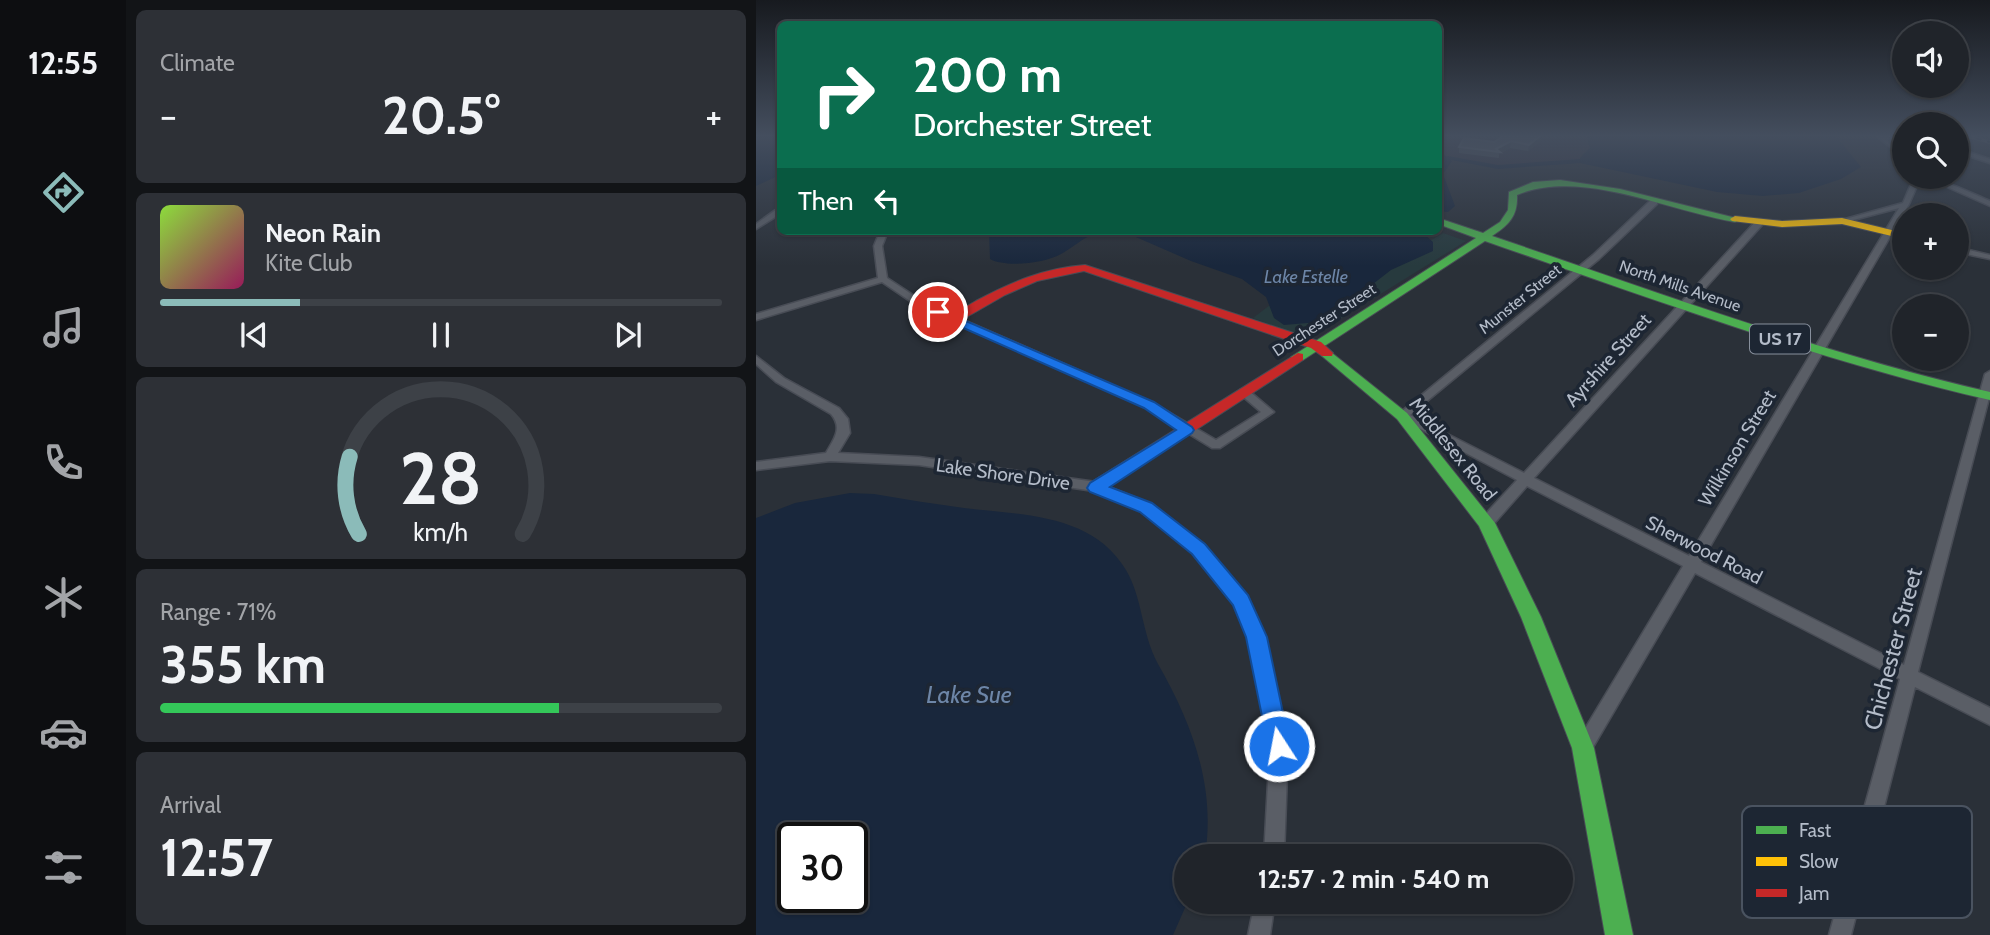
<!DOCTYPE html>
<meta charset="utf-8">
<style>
body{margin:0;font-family:Cabin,sans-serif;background:#2d3036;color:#f1f3f6;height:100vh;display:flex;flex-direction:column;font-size:26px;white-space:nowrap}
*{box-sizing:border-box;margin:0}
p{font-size:23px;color:#a2a4a8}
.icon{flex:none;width:38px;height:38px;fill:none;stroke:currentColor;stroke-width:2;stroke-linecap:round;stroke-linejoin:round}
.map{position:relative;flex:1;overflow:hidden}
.panel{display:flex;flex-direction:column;gap:10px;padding:10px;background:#121417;width:630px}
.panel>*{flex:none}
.guide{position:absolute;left:21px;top:21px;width:665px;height:214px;border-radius:10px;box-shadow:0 2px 5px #0004,0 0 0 2px #3d4147;background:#0b6e4f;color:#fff;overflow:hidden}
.tools{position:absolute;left:1136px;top:21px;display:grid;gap:14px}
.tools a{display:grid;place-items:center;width:77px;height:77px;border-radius:50%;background:#20242a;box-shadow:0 2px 5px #0004,0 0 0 2px #3d4147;font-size:35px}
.speed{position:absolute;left:21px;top:822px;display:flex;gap:14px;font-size:35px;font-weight:700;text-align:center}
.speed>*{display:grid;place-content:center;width:91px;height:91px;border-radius:50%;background:#20242a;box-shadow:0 2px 5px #0004,0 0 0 2px #3d4147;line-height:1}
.speed .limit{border:4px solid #111;border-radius:10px;background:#fff;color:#111}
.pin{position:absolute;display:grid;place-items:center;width:60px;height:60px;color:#fff;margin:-30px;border:4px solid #fff;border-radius:50%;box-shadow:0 2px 7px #0007}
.me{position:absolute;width:77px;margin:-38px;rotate:349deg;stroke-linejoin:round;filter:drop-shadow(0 0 5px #0008)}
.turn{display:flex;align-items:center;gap:24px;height:147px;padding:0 21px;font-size:32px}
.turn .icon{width:91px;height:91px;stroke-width:2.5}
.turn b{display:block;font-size:49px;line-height:60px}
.then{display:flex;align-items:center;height:66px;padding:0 21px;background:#0003;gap:14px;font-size:26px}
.big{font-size:52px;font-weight:700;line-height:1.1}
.panel .card{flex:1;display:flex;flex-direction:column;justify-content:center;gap:10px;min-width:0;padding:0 24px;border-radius:10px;background:#2d3036}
.panel .dial{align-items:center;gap:0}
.dial svg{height:182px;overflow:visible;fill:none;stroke:#3d4147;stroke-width:7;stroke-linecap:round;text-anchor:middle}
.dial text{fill:#f1f3f6;stroke:none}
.song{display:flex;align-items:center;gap:21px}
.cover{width:84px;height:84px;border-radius:10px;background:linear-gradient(135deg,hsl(90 70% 55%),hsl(330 70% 35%))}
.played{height:7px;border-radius:4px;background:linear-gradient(90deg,#8bbbb9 25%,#3d4147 25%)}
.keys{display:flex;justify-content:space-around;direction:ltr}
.heat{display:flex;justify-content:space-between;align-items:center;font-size:38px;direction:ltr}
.charge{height:10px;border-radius:5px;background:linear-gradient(90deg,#34c759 71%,#3d4147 0)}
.trip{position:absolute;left:418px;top:844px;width:399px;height:70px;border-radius:35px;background:#20242a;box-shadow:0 2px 5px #0004,0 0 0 2px #3d4147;font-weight:700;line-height:70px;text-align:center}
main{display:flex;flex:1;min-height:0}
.menu{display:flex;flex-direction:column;width:126px;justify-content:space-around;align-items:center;background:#0d0e11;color:#a2a4a8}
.menu .icon{width:49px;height:49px}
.menu .current{color:#8bbbb9}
.menu b{font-size:32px;color:#f1f3f6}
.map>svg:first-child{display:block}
.medical{fill:#31303e}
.green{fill:#273a3e}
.water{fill:#19273c;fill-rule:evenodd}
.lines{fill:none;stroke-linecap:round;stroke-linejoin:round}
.canal{fill:#19273c;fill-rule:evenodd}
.street-casing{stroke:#484c55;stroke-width:3}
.fast-casing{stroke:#484c55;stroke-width:2}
.slow-casing{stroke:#484c55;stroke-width:2}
.jam-casing{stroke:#484c55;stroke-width:2}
.street{fill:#5a5e66;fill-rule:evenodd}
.fast{fill:#4caf50;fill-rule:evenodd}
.slow{fill:#ffc107;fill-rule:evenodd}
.jam{fill:#c62828;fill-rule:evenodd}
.rail-casing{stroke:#595d64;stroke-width:3.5}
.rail{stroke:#1d2633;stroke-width:2;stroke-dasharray:6;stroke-linecap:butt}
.wall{fill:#474c55}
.shaded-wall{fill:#373c44}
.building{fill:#535861;stroke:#626872;stroke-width:2}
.route{fill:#1a73e8;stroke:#114b97;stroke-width:2}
.labels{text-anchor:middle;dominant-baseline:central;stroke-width:7;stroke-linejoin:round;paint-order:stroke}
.far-street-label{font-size:16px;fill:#b4bcc9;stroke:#1d2633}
.far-water-label{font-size:18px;font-style:italic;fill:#6d86a8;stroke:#1d2633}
.shield{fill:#1d2633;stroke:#878f9c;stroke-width:2}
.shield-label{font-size:18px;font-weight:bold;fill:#b4bcc9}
.street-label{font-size:19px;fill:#b4bcc9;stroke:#1d2633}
.near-street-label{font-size:23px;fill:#b4bcc9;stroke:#1d2633}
.near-water-label{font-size:24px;font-style:italic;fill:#6d86a8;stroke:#1d2633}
.key{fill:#1d2633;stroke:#4a5360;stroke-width:2}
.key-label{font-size:19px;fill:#b4bcc9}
</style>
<main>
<nav class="menu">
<b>12:55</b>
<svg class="icon current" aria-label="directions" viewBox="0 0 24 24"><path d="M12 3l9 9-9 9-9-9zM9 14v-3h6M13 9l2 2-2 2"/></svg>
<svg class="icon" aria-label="music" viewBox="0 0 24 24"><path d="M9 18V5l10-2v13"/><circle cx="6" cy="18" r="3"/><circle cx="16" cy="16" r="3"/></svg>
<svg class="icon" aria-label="phone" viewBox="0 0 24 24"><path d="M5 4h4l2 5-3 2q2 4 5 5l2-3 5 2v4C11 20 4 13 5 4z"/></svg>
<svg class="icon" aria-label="climate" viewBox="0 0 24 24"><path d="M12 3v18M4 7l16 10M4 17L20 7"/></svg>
<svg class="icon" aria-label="car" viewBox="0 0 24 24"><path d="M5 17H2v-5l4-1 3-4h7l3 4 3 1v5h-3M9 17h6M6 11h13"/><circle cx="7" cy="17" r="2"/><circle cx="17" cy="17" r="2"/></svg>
<svg class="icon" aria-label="filters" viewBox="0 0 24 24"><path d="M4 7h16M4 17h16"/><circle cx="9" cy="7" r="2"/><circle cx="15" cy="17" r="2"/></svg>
</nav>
<section class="panel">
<div class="card"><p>Climate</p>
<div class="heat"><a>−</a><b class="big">20.5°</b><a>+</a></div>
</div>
<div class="card">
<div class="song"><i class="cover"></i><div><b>Neon Rain</b><p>Kite Club</p></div></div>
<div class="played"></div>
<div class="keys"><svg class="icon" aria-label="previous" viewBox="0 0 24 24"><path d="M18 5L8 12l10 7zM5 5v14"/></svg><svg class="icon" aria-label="pause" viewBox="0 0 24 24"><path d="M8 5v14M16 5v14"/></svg><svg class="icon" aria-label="next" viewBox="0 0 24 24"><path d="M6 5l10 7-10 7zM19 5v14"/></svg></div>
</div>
<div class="card dial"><svg viewBox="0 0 100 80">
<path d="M14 69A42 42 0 1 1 86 69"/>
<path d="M14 69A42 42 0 0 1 10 35" stroke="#8bbbb9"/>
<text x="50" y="56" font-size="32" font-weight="700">28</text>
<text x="50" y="72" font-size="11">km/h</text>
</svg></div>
<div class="card"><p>Range · 71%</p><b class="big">355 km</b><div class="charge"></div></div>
<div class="card"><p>Arrival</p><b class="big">12:57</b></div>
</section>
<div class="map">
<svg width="1234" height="935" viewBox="0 0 1234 935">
<rect width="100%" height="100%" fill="#2a3038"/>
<path class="medical" d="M 695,135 L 833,135 L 831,137 L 834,148 L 825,155 L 824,161 L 742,167 L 692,158 L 684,152 L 683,147 Z"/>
<path class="green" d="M 626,231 L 667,245 L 687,233 L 710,241 L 552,339 L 497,318 L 544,282 Z"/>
<path class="water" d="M 0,135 L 24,135 L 24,175 L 0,186 Z
M 682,135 L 695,135 L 683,147 L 684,152 L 696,161 L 687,174 L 699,206 L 692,212 L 683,211 Z
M 833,135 L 1079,135 L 1105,167 L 1085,179 L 1043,193 L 1007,196 L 961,192 L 824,163 L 824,158 L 834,148 L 831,137 Z
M 233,231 L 350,231 C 328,235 323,244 305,254 C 290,263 250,268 234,259 Z
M 366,231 L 657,231 L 668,234 L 677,242 L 677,251 L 635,270 L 581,312 L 563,322 L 528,325 L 518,318 L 510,297 L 486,279 L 435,261 Z
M 94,493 L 118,494 C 148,499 178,504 208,508 C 265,515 336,513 370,570 C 387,599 385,632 402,664 C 436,723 460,787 449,856 L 430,856 L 432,901 L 417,935 L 0,935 L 0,518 L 39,503 ZM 96,838 L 96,898 L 37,898 L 37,838 Z"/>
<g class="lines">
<path class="canal" d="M 692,156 L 742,165 L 824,159 L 827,161 L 824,163 L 742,169 L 690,159 L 690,157 Z"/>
<g class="street-casing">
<path id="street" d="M 1119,135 L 1148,137 L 1148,141 L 1130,139 L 1148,152 L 1148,157 Z
M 1200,148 L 1234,159 L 1234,163 L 1200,152 Z
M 1158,177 C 1185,177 1210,191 1234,201 L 1234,206 L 1189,186 L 1164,179 L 1153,204 L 945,562 L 1148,665 L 1229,374 L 1234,371 L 1234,394 L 1162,672 L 1234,708 L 1234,725 L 1159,687 L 1095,935 L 1073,935 L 1144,679 L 939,573 L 833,754 L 827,757 L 821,754 L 818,748 L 821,742 L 927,566 L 771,486 L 735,527 L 725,527 L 723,523 L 725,519 L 761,480 L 640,416 L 837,255 L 895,200 L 901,200 L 901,204 L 843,259 L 654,415 L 768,473 L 1000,221 L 1006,221 L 1006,225 L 778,478 L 933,556 L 1143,208 L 1086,223 L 1082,221 L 1147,203 Z
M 21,209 L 24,209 L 24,214 L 0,229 L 0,224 Z
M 124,231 L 132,231 L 126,246 L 131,278 L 169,303 L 397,403 L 460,440 L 505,412 L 484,394 L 483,392 L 484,390 L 492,390 L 518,412 L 464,448 L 456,448 L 389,407 L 163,307 L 126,282 L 0,320 L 0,314 L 122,278 L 118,246 Z
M 1200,247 L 1234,255 L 1234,259 L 1200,252 Z
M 0,356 L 28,378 L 83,408 L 92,419 L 94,433 L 82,453 L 163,457 L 340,482 L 395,504 L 448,545 L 490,597 L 508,637 L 532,746 L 528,856 L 508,856 L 514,746 L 492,637 L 479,604 L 438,553 L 385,510 L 338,491 L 163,465 L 74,461 L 0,470 L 0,462 L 70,453 C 78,439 87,428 75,414 L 20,382 L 0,364 Z
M 499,901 L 519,901 L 514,935 L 492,935 Z"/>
</g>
<g class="fast-casing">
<path id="fast" d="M 804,180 L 864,189 L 984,219 L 979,222 C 912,211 825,168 761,195 C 762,216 753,225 736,236 C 901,292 1064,353 1234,392 L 1234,400 C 1062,360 896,299 729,241 L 547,360 L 537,360 L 535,357 L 720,238 L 682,224 L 682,218 L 727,233 L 744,222 L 752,210 L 753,192 L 777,182 Z
M 571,349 L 651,413 L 739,523 L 785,617 L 838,748 L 877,935 L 849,935 L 816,748 L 765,617 L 723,526 L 641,419 L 566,356 L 565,353 Z"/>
</g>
<g class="slow-casing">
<path id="slow" d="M 979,216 L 1026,221 L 1086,218 L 1148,233 L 1148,239 L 1086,224 L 1026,227 L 976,221 L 974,219 Z"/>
</g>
<g class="jam-casing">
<path id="jam" d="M 329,265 L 565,342 L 577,353 L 576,356 L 566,356 L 555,348 L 328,271 L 281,281 L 249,295 L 202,322 L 198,323 L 192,319 C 200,312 210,307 220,301 C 255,282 289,268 329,265 Z
M 542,353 L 547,354 L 547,360 L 346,491 L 334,491 L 332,487 L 334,483 Z"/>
</g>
<use href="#street" class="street"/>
<use href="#fast" class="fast"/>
<use href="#slow" class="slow"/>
<use href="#jam" class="jam"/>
<g class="rail-casing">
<path id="rail" d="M 1208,135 L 1234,142"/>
</g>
<use href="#rail" class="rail"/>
</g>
<path class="wall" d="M 785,135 L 784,142 L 772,151 L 754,148 L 743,154 L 743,158 L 703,153 L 703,147 Z"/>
<path class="shaded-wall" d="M 785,135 L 784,142 L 772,151 L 773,145 Z
M 755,141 L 754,148 L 743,154 L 744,152 L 740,149 Z"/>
<path class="building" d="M 749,135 L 785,135 L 773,145 L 755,141 L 740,149 L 744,152 L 703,147 L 708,138 L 738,142 Z"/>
<linearGradient id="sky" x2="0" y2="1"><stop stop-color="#171a1f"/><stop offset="0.51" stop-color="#444e5e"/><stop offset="1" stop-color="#444e5e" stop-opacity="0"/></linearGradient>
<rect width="1234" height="266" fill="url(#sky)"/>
<path class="route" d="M 182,309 L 398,402 L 436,427 L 438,430 L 436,433 L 354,487 L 396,503 L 449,544 L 492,595 L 511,637 L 534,746 L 531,754 L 523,757 L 515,754 L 512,746 L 490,637 L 477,605 L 436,554 L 384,512 L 334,492 L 331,488 L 334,483 L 420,430 L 388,408 L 178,315 L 178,310 Z"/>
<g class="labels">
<g class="far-street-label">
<text transform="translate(924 286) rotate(19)">North Mills Avenue</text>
<text transform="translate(764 299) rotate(-39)">Munster Street</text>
<text transform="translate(568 320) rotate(-33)">Dorchester Street</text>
</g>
<g class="far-water-label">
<text x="550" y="277">Lake Estelle</text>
</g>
<rect class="shield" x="994" y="324.5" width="60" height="29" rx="5"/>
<g class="shield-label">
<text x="1024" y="339">US 17</text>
</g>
<g class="street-label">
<text transform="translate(852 360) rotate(-48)">Ayrshire Street</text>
<text transform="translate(981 448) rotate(-59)">Wilkinson Street</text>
<text transform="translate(697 449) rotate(51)">Middlesex Road</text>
<text transform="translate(247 474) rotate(8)">Lake Shore Drive</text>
<text transform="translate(948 550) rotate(27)">Sherwood Road</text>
</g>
<g class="near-street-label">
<text transform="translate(1137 649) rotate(-75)">Chichester Street</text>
</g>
<g class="near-water-label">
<text x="213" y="694">Lake Sue</text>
</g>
</g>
<rect x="986" y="806" width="230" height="112" rx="10" class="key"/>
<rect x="1000" y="826" width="31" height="8" fill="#4caf50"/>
<rect x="1000" y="857" width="31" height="9" fill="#ffc107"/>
<rect x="1000" y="889" width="31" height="8" fill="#c62828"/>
<g class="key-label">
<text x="1043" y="837">Fast</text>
<text x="1043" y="868">Slow</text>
<text x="1043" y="900">Jam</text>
</g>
</svg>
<div class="tools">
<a><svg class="icon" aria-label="sound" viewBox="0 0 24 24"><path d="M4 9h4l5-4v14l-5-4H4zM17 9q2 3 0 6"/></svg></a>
<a><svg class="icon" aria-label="search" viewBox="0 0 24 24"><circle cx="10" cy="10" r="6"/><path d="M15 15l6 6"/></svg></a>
<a>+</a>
<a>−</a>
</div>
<div class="speed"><div class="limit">30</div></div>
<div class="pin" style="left:182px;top:312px;background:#d93025"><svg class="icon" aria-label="arrive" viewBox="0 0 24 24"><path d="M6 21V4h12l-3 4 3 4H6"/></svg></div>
<svg class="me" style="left:523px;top:746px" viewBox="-20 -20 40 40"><circle r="17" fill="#1a73e8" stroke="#fff" stroke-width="3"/><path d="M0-11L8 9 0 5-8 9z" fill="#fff"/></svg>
<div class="trip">12:57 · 2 min · 540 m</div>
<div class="guide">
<div class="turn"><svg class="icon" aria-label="right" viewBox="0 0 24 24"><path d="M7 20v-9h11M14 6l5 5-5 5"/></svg><div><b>200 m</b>Dorchester Street</div></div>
<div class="then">Then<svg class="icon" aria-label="left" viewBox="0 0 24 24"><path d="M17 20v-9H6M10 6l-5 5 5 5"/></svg></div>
</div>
</div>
</main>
